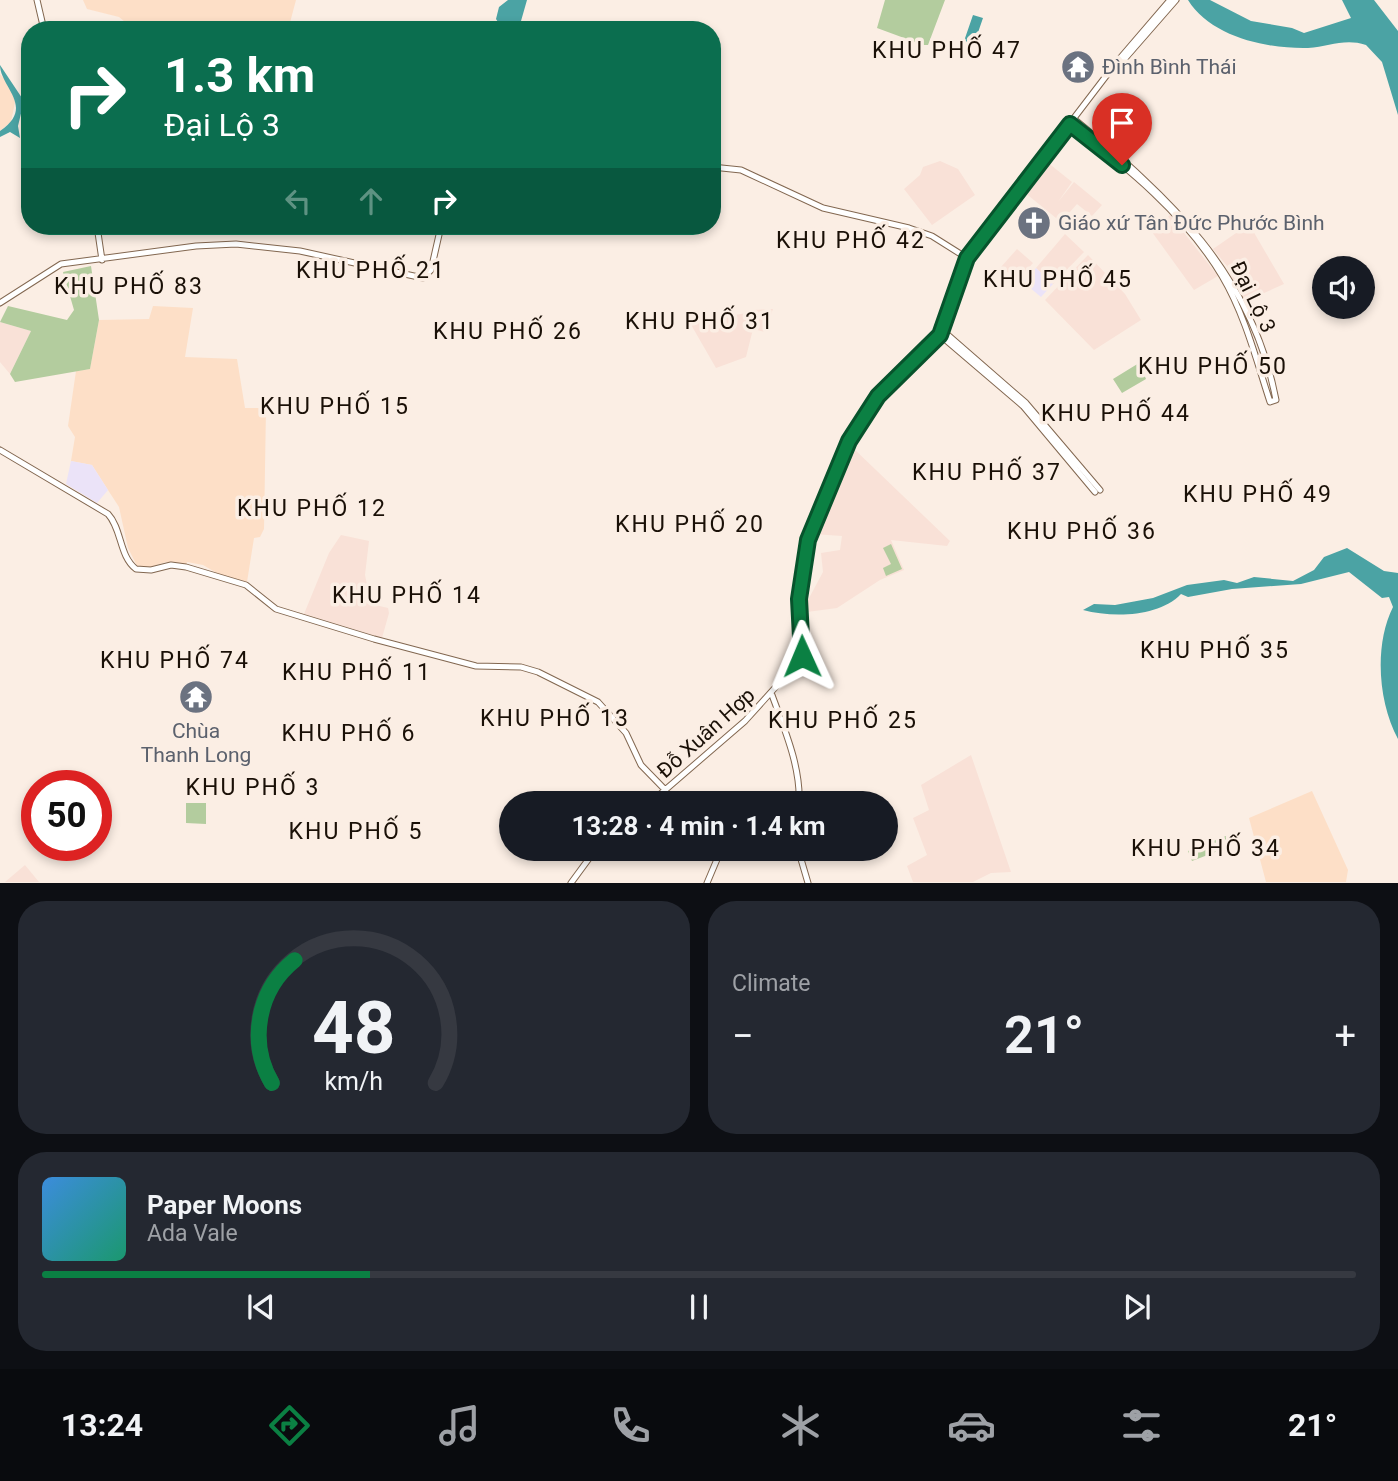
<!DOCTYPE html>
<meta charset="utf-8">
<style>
body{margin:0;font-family:Roboto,sans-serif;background:#242831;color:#f1f3f6;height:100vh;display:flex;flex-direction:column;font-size:26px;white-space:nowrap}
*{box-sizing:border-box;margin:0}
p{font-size:23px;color:#9ea1a6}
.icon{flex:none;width:38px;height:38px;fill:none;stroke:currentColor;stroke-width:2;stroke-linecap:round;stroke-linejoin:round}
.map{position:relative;height:883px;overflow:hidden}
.drawer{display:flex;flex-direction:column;gap:18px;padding:18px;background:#0d0f14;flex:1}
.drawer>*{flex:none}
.banner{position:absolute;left:21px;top:21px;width:700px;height:214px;border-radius:28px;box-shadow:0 4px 10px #0003;background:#0b6e4f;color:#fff;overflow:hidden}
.tools{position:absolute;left:1312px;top:256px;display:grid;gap:14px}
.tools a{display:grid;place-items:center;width:63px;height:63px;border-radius:50%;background:#171b24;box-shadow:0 4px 10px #0003;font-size:35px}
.speed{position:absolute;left:21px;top:770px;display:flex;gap:14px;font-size:35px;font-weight:700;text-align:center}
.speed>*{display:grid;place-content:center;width:91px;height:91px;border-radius:50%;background:#171b24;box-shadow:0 4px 10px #0003;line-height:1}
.speed .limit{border:10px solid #d22;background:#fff;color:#111}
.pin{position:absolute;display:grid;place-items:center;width:60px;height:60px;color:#fff;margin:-72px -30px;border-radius:50% 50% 50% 0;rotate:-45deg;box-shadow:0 0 7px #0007}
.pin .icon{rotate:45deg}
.me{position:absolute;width:77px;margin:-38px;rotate:359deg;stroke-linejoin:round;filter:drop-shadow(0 0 5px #0008)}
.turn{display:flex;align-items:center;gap:24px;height:147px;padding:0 28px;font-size:32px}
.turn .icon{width:91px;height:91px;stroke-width:2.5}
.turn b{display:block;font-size:49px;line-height:60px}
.lanes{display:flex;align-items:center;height:66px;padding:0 28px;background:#0003;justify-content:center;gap:35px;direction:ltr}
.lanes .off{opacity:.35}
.big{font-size:52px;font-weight:700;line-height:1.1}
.drawer .tile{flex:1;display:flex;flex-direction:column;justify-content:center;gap:10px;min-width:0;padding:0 24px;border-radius:28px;background:#242831}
.drawer .dial{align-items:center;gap:0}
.dial svg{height:182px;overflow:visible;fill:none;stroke:#363941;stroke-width:7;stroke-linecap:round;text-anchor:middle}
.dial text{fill:#f1f3f6;stroke:none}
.song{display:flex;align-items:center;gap:21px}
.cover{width:84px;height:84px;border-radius:10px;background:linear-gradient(135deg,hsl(210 70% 55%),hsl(160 70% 35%))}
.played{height:7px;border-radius:4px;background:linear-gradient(90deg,#0b8043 25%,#363941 25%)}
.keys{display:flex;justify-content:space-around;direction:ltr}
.heat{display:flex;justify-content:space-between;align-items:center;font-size:38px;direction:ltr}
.drawer .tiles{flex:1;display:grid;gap:18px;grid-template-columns:1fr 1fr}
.tile:last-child{grid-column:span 2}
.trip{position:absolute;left:499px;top:791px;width:399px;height:70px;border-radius:35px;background:#171b24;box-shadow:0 4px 10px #0003;font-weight:700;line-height:70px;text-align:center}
.dock{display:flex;height:112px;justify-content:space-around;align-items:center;background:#090b0e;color:#9ea1a6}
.dock .icon{width:49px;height:49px}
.dock .current{color:#0b8043}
.dock b{font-size:32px;color:#f1f3f6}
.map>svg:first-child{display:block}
.built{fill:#fddfc7}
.education{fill:#f9e1d7}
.medical{fill:#ebe3f8}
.green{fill:#b3cc9e}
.water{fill:#4ba3a4}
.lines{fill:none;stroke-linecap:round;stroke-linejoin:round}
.secondary-casing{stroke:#826750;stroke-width:7}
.secondary{stroke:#fff;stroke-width:5}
.route-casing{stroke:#07532c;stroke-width:18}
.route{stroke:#0b8043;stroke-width:12}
.labels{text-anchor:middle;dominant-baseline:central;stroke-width:7;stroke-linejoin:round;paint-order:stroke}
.worship-label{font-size:21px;fill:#5b616d;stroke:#fbeee4;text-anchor:start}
.street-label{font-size:21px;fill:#1a1007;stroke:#fbeee4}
.neighbourhood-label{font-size:23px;letter-spacing:2px;fill:#1a1007;stroke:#fbeee4}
</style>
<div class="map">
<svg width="1398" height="883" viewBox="0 0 1398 883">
<rect width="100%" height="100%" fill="#fbeee4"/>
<path class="built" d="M 83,0 L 296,0 L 288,30 L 135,30 L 119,17 L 87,9 Z
M 0,74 L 11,87 L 15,102 L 11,122 L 0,131 Z
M 153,306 L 193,308 L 185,357 L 237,359 L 245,408 L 266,408 L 264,529 L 260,537 L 254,538 L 247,582 L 222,576 L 203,565 L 187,562 L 186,565 L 166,562 L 147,568 L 137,566 L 128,548 L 119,507 L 108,490 L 92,465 L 71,461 L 75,437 L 68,426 L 76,371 L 90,369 L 99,320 L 149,319 Z
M 1312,791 L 1348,870 L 1346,882 L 1266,882 L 1249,818 Z"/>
<path class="education" d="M 940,161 L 958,169 L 975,195 L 932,225 L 904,189 L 920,175 L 923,167 Z
M 1047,162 L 1072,182 L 1058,202 L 1074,182 L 1102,205 L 1092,216 L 1077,204 L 1061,222 L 1024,192 Z
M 1170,215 L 1218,276 L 1194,290 L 1152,232 Z
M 1249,224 L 1284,284 L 1244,302 L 1227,266 L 1213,249 Z
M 1065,234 L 1084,252 L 1053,284 L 1036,268 Z
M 1017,249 L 1033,263 L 1018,280 L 1001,267 Z
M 1088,255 L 1125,294 L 1141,320 L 1094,350 L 1045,300 Z
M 773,309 L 765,332 L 753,329 L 746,357 L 716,368 L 690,323 L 752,312 L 753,310 Z
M 0,322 L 31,331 L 10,374 L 0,362 Z
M 852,447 L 950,541 L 947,546 L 891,540 L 904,570 L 880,580 L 837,608 L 807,612 L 808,600 L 823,572 L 821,553 L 840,550 L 842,536 L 814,534 Z
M 341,535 L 369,541 L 365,575 L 371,604 L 388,608 L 389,613 L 382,638 L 304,614 L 329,553 Z
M 971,755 L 1011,872 L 991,873 L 973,882 L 913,882 L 907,866 L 927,855 L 913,818 L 929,810 L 921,785 Z
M 25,865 L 39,882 L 5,882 Z"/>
<path class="medical" d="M 1036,268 L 1053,284 L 1041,297 L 1023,282 Z
M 71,461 L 92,465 L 108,490 L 97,503 L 66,484 Z"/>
<path class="green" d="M 885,0 L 945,0 L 928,45 L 923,45 L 877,28 Z
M 91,266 L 99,320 L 90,369 L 15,382 L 10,374 L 31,331 L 0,322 L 8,306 L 67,320 L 74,310 L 63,272 Z
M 1139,363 L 1146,379 L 1122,393 L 1113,379 Z
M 891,544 L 902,569 L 886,576 L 883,568 L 891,564 L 883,548 Z
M 186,803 L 206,803 L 206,824 L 186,823 Z
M 1226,836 L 1231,846 L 1192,861 L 1188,851 Z"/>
<path class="water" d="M 508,0 L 527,0 L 519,28 L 498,22 L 496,19 L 499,7 Z
M 1188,0 L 1210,0 L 1251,21 L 1292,28 L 1304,33 L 1351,18 L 1342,0 L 1374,0 L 1398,31 L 1398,115 L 1382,62 L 1366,45 C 1344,38 1329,47 1308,48 C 1267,49 1211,37 1188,0 Z
M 973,15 L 983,18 L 973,47 L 963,44 Z
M 0,65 L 24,101 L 18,126 L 20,138 L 10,132 L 0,137 L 0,131 C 36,107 0,87 0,65 Z
M 1347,548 L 1384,571 L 1398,573 L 1398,739 C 1378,702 1374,645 1393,607 L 1389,597 L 1382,598 L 1349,572 L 1301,584 L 1232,589 L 1188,597 L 1181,594 C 1159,617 1113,618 1083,610 L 1094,604 L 1115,605 L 1153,598 L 1187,585 L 1224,580 L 1237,583 L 1254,577 L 1293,581 L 1314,570 L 1324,557 Z"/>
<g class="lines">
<g class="secondary-casing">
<path id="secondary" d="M 37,0 L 44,30
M 1114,71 L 1176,0
M 1070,124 C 1127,167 1185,214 1222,276 C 1245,315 1256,359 1270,402 L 1276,400 C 1252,273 1169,197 1074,119
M 712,167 L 741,170 L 823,208 L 909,228 L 932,236 L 967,258
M 97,226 L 102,260
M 0,303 L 61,264 L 196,246 L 236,244 L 300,251 L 423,278 L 431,270 L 441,226
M 942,330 L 1026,403 L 1100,490
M 940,335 L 1023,406 L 1095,492
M 0,450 L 108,514 C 122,529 119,556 136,569 L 151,570 L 171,565 L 186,567 L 246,585 L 276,609 L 374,639 L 476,666 L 521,667 L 538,672 L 598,702 L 626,733 L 641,765 L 678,803
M 772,695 C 784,728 801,767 799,803
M 650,803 L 745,721 L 800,660 L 800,574 L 808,540 L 830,480 L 851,437 L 878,396 L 940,335 L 967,258 L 1116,63 L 1170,0
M 798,849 L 808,883
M 571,883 L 596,849
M 707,883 L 718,857 L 724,855 L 727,849"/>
</g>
<use href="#secondary" class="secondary"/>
</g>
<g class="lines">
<g class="route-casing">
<path id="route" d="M 802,656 L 799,599 L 808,540 L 849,441 L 878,396 L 940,335 L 967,258 L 1070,124 L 1122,165"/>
</g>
<use href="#route" class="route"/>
</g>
<defs>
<g id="temple-disc" transform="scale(1.75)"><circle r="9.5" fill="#6b7280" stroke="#fbeee4"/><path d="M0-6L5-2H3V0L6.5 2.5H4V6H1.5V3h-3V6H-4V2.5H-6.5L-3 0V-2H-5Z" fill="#fff"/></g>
<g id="church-disc" transform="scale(1.75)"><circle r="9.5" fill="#6b7280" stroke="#fbeee4"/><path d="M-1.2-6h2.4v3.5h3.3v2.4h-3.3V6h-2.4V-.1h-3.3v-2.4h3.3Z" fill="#fff"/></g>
</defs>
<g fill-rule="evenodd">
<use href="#temple-disc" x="1078" y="67"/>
<use href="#church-disc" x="1034" y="223"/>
<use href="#temple-disc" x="196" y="697"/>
</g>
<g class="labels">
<g class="worship-label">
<text x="1102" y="67">Đình Bình Thái</text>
<text x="1058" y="223">Giáo xứ Tân Đức Phước Bình</text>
<text x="196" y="731" text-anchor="middle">Chùa<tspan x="196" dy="24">Thanh Long</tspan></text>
</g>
<g class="street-label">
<text transform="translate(1253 297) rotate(64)">Đại Lộ 3</text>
<text transform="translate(706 733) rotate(-42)">Đỗ Xuân Hợp</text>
</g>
<g class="neighbourhood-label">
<text x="947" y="50">KHU PHỐ 47</text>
<text x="851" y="240">KHU PHỐ 42</text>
<text x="371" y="270">KHU PHỐ 21</text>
<text x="1058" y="279">KHU PHỐ 45</text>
<text x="129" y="286">KHU PHỐ 83</text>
<text x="700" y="321">KHU PHỐ 31</text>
<text x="508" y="331">KHU PHỐ 26</text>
<text x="1213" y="366">KHU PHỐ 50</text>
<text x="335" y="406">KHU PHỐ 15</text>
<text x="1116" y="413">KHU PHỐ 44</text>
<text x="987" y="472">KHU PHỐ 37</text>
<text x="1258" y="494">KHU PHỐ 49</text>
<text x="312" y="508">KHU PHỐ 12</text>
<text x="690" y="524">KHU PHỐ 20</text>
<text x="1082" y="531">KHU PHỐ 36</text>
<text x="407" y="595">KHU PHỐ 14</text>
<text x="1215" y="650">KHU PHỐ 35</text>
<text x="175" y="660">KHU PHỐ 74</text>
<text x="357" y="672">KHU PHỐ 11</text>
<text x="555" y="718">KHU PHỐ 13</text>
<text x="843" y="720">KHU PHỐ 25</text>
<text x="349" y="733">KHU PHỐ 6</text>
<text x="253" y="787">KHU PHỐ 3</text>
<text x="356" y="831">KHU PHỐ 5</text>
<text x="1206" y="848">KHU PHỐ 34</text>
</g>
</g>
</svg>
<div class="tools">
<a><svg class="icon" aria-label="sound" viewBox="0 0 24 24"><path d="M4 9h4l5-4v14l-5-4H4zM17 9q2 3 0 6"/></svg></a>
</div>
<div class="speed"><div class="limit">50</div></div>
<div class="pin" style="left:1122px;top:165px;background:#d93025"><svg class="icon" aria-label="arrive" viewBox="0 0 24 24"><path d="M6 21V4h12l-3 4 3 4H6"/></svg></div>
<svg class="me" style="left:802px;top:656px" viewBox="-20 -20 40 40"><path d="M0-17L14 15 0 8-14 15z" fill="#0b8043" stroke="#fff" stroke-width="4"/></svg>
<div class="trip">13:28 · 4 min · 1.4 km</div>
<div class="banner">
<div class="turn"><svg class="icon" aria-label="right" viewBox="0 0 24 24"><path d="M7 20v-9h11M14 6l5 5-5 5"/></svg><div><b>1.3 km</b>Đại Lộ 3</div></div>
<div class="lanes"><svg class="icon off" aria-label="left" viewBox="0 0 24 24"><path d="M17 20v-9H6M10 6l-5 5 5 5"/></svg><svg class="icon off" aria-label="ahead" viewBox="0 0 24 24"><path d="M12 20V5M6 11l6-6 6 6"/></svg><svg class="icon" aria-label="right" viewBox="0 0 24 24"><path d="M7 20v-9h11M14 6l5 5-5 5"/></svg></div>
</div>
</div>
<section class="drawer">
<div class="tiles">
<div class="tile dial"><svg viewBox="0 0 100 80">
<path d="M14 69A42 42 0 1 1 86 69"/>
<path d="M14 69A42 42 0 0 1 24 15" stroke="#0b8043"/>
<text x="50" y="56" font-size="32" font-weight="700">48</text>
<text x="50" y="72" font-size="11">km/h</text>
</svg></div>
<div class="tile"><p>Climate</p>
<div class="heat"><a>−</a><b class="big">21°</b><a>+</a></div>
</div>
<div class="tile">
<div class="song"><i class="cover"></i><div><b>Paper Moons</b><p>Ada Vale</p></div></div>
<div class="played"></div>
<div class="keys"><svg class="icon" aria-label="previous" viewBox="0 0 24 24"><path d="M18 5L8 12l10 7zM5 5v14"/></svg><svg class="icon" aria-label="pause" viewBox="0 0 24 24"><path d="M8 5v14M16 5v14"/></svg><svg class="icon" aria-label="next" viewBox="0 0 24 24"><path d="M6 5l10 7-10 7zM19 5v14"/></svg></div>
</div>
</div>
</section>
<nav class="dock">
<b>13:24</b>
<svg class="icon current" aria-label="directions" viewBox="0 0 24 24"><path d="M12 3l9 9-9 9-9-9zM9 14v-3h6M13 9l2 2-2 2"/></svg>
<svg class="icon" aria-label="music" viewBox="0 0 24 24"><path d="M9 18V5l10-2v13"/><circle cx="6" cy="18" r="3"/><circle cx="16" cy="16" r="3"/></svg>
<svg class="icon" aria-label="phone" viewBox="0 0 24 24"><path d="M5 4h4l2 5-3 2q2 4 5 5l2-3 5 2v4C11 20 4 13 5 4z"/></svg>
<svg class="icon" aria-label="climate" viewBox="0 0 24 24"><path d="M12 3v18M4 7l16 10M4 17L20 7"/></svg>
<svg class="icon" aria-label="car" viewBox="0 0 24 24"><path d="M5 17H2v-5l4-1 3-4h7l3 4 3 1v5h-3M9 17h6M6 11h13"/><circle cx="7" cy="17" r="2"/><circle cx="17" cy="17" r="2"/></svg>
<svg class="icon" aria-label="filters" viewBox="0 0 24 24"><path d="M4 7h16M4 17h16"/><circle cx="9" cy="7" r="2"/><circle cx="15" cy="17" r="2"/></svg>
<b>21°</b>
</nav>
